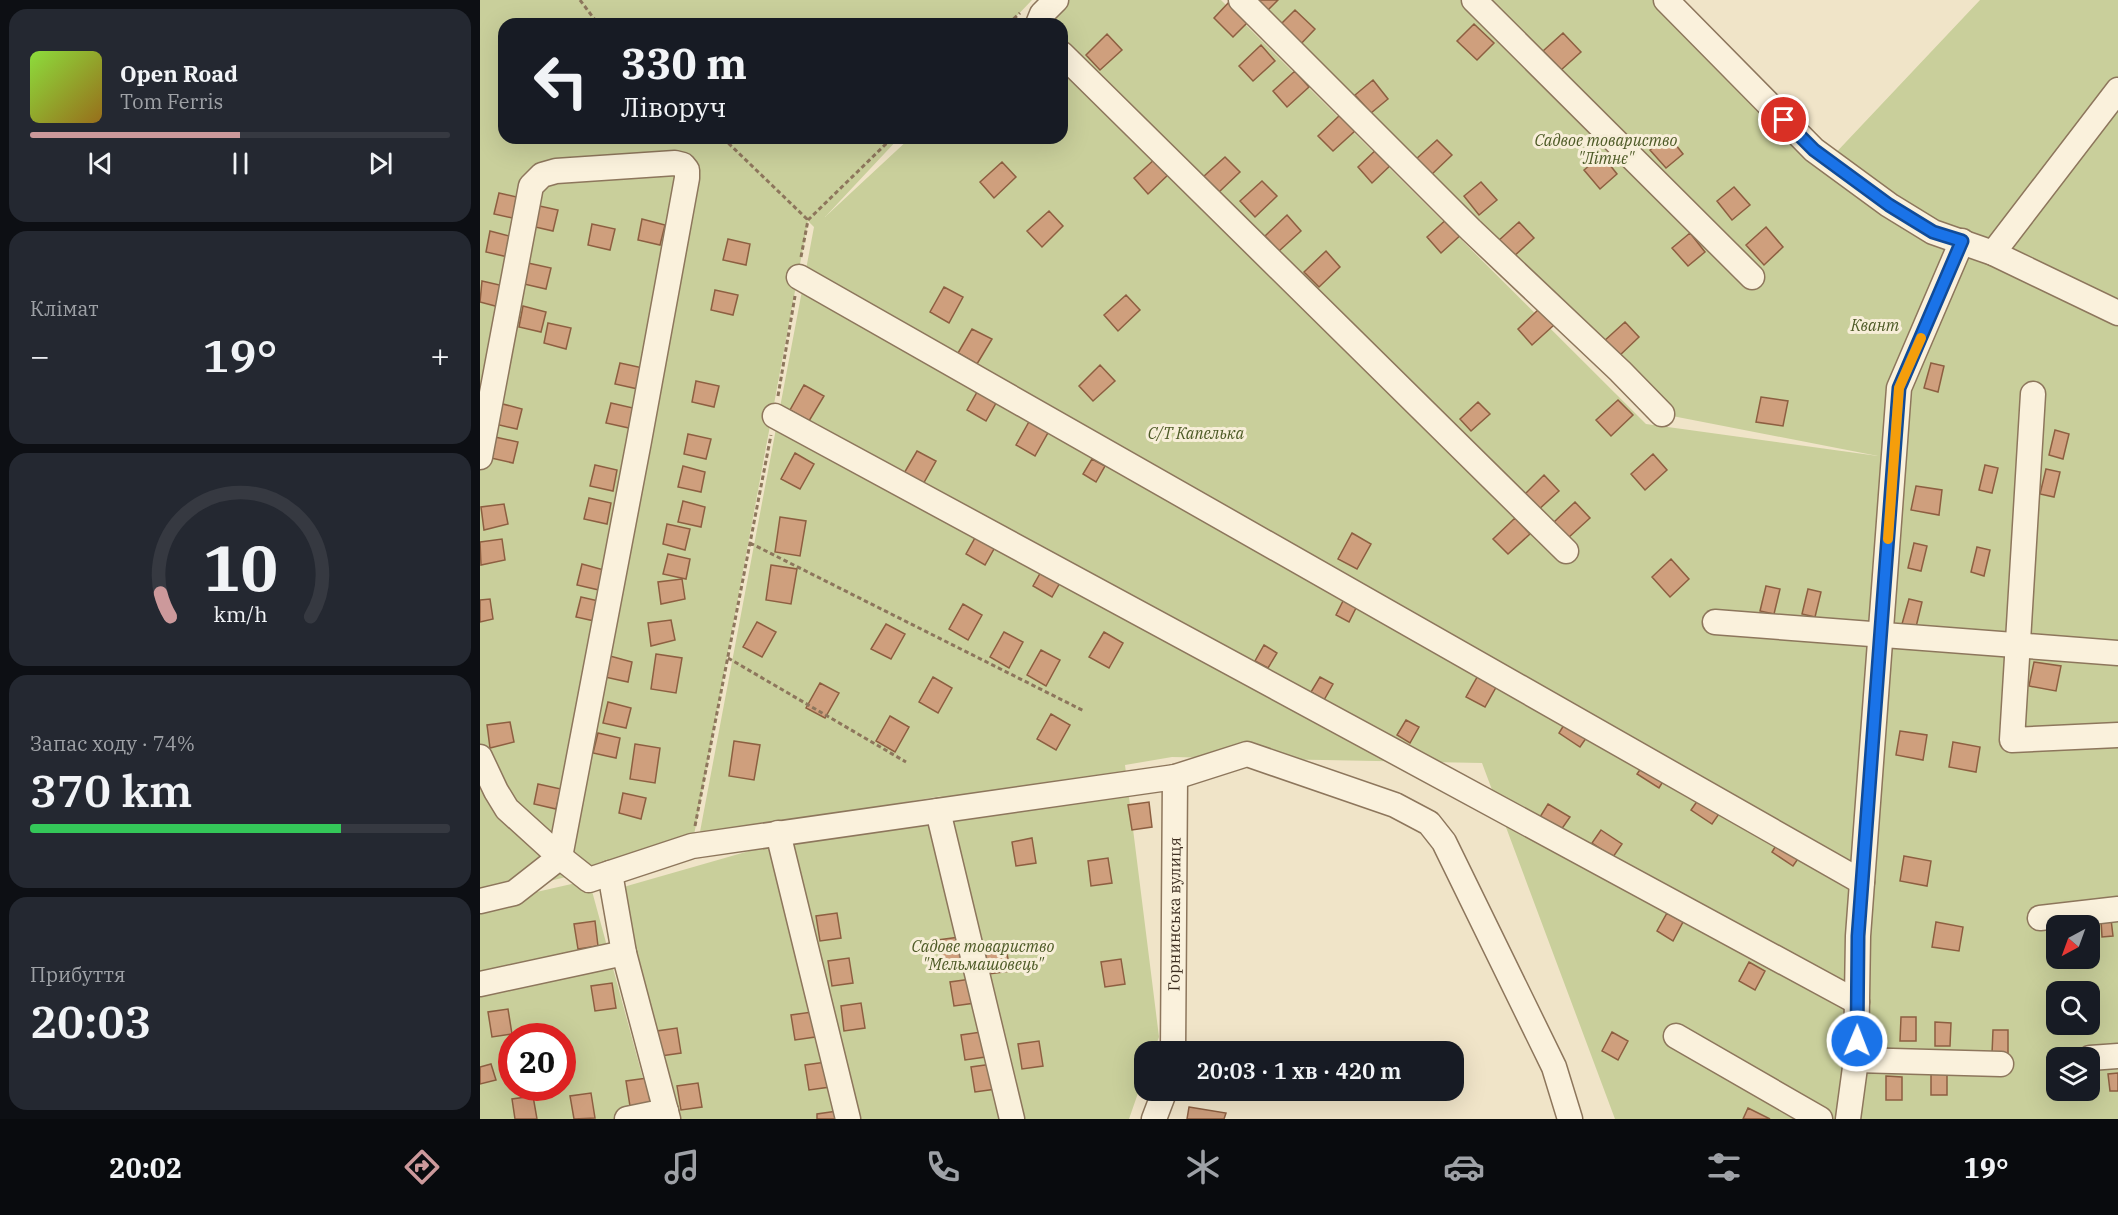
<!DOCTYPE html>
<html lang="uk">
<meta charset="utf-8">
<style>
body{margin:0;font-family:"IBM Plex Serif",serif;background:#242831;color:#f1f3f6;height:100vh;display:flex;flex-direction:column;font-size:22px;white-space:nowrap}
*{box-sizing:border-box;margin:0}
p{font-size:20px;color:#9ea1a6}
.icon{flex:none;width:33px;height:33px;fill:none;stroke:currentColor;stroke-width:2;stroke-linecap:round;stroke-linejoin:round}
.map{position:relative;flex:1;overflow:hidden}
.drawer{display:flex;flex-direction:column;gap:9px;padding:9px;background:#0d0f14;width:480px}
.drawer>*{flex:none}
.guide{position:absolute;left:18px;top:18px;width:570px;height:126px;border-radius:18px;box-shadow:0 6px 24px #0002;background:#171b24;color:#f1f3f6;overflow:hidden}
.needle{width:39px;rotate:221deg}
.controls{position:absolute;left:1566px;top:915px;display:grid;gap:12px}
.controls a{display:grid;place-items:center;width:54px;height:54px;border-radius:12px;background:#171b24;box-shadow:0 6px 24px #0002;font-size:30px}
.speed{position:absolute;left:18px;top:1023px;display:flex;gap:12px;font-size:30px;font-weight:700;text-align:center}
.speed>*{display:grid;place-content:center;width:78px;height:78px;border-radius:50%;background:#171b24;box-shadow:0 6px 24px #0002;line-height:1}
.speed .limit{border:9px solid #d22;background:#fff;color:#111}
.pin{position:absolute;display:grid;place-items:center;width:51px;height:51px;color:#fff;margin:-26px;border:3px solid #fff;border-radius:50%;box-shadow:0 2px 6px #0007}
.me{position:absolute;width:66px;margin:-33px;rotate:1deg;stroke-linejoin:round;filter:drop-shadow(0 0 4px #0008)}
.turn{display:flex;align-items:center;gap:21px;height:126px;padding:0 24px;font-size:27px}
.turn .icon{width:78px;height:78px;stroke-width:2.5}
.turn b{display:block;font-size:42px;line-height:51px}
.big{font-size:45px;font-weight:600;line-height:1.1}
.drawer .widget{flex:1;display:flex;flex-direction:column;justify-content:center;gap:9px;min-width:0;padding:0 21px;border-radius:18px;background:#242831}
.drawer .dial{align-items:center;gap:0}
.dial svg{height:156px;overflow:visible;fill:none;stroke:#363941;stroke-width:7;stroke-linecap:round;text-anchor:middle}
.dial text{fill:#f1f3f6;stroke:none}
.song{display:flex;align-items:center;gap:18px}
.cover{width:72px;height:72px;border-radius:9px;background:linear-gradient(135deg,hsl(90 70% 55%),hsl(40 70% 35%))}
.played{height:6px;border-radius:3px;background:linear-gradient(90deg,#cc999b 50%,#363941 50%)}
.keys{display:flex;justify-content:space-around;direction:ltr}
.heat{display:flex;justify-content:space-between;align-items:center;font-size:33px;direction:ltr}
.charge{height:9px;border-radius:4px;background:linear-gradient(90deg,#34c759 74%,#363941 0)}
.trip{position:absolute;left:654px;top:1041px;width:330px;height:60px;border-radius:18px;background:#171b24;box-shadow:0 6px 24px #0002;font-weight:600;line-height:60px;text-align:center}
.tabs{display:flex;height:96px;justify-content:space-around;align-items:center;background:#090b0e;color:#9ea1a6}
.tabs .icon{width:42px;height:42px}
.tabs .selected{color:#cc999b}
.tabs b{font-size:27px;color:#f1f3f6}
main{display:flex;flex:1;min-height:0}
.map>svg:first-child{display:block}
.green{fill:#c9cf9b;fill-rule:evenodd}
.building{fill:#cf9f7d;stroke:#8d5f41;stroke-width:1.5}
.lines{fill:none;stroke-linecap:round;stroke-linejoin:round}
.minor-casing{stroke:#8d765c;stroke-width:27}
.path{stroke:#8d765c;stroke-width:3;stroke-dasharray:4.5 3;stroke-linecap:butt}
.minor{stroke:#faf1dc;stroke-width:24}
.route-casing{stroke:#114b97;stroke-width:15}
.route{stroke:#1a73e8;stroke-width:10}
.slow{stroke:#f59e0b;stroke-width:10}
.labels{text-anchor:middle;dominant-baseline:central;stroke-width:6;stroke-linejoin:round;paint-order:stroke}
.park-label{font-size:16px;font-style:italic;fill:#4d5a26;stroke:#f7eed8}
.street-label{font-size:16px;fill:#3d2e20;stroke:#f7eed8}
</style>
<main>
<section class="drawer">
<div class="widget">
<div class="song"><i class="cover"></i><div><b>Open Road</b><p>Tom Ferris</p></div></div>
<div class="played"></div>
<div class="keys"><svg class="icon" aria-label="previous" viewBox="0 0 24 24"><path d="M18 5L8 12l10 7zM5 5v14"/></svg><svg class="icon" aria-label="pause" viewBox="0 0 24 24"><path d="M8 5v14M16 5v14"/></svg><svg class="icon" aria-label="next" viewBox="0 0 24 24"><path d="M6 5l10 7-10 7zM19 5v14"/></svg></div>
</div>
<div class="widget"><p>Клімат</p>
<div class="heat"><a>−</a><b class="big">19°</b><a>+</a></div>
</div>
<div class="widget dial"><svg viewBox="0 0 100 80">
<path d="M14 69A42 42 0 1 1 86 69"/>
<path d="M14 69A42 42 0 0 1 9 57" stroke="#cc999b"/>
<text x="50" y="56" font-size="32" font-weight="700">10</text>
<text x="50" y="72" font-size="11">km/h</text>
</svg></div>
<div class="widget"><p>Запас ходу · 74%</p><b class="big">370 km</b><div class="charge"></div></div>
<div class="widget"><p>Прибуття</p><b class="big">20:03</b></div>
</section>
<div class="map">
<svg width="1638" height="1119" viewBox="0 0 1638 1119">
<rect width="100%" height="100%" fill="#f0e4c8"/>
<path class="green" d="M 0,0 L 552,0 L 529,24 L 24,24 L 24,138 L 419,138 L 345,217 L 430,138 L 582,138 L 582,24 L 554,24 L 580,0 L 741,0 L 1166,424 L 1398,456 L 1182,414 L 760,0 L 1187,0 L 1349,160 L 1500,0 L 1638,0 L 1638,1119 L 1135,1119 L 1002,763 L 692,757 L 645,765 L 679,1037 L 674,1051 L 664,1052 L 664,1076 L 649,1119 L 191,1119 L 133,890 L 462,796 L 219,837 L 334,227 L 328,221 L 212,846 L 0,898 ZM 1576,926 L 1610,926 L 1610,958 L 1576,958 ZM 1576,992 L 1610,992 L 1610,1024 L 1576,1024 ZM 1576,1058 L 1610,1058 L 1610,1090 L 1576,1090 Z
M 109,880 L 174,1119 L 0,1119 L 0,905 ZM 32,1036 L 82,1036 L 82,1088 L 32,1088 Z"/>
<path class="building" d="M 751,0 L 770,20 L 753,37 L 734,18 Z
M 777,0 L 798,0 L 788,10 Z
M 815,10 L 835,29 L 818,47 L 798,27 Z
M 994,24 L 1014,43 L 997,60 L 977,41 Z
M 1083,33 L 1101,52 L 1081,70 L 1063,51 Z
M 627,34 L 642,50 L 620,70 L 606,55 Z
M 781,45 L 795,61 L 773,81 L 759,66 Z
M 815,71 L 829,87 L 807,107 L 793,91 Z
M 893,80 L 908,99 L 891,113 L 875,95 Z
M 860,115 L 875,131 L 853,151 L 838,136 Z
M 1188,135 L 1203,154 L 1186,168 L 1170,150 Z
M 957,140 L 972,155 L 950,176 L 935,160 Z
M 899,147 L 914,162 L 892,183 L 878,167 Z
M 1122,155 L 1137,174 L 1120,189 L 1104,170 Z
M 745,157 L 760,172 L 738,193 L 723,177 Z
M 676,158 L 690,173 L 668,194 L 654,178 Z
M 522,162 L 536,177 L 514,198 L 500,182 Z
M 782,181 L 797,196 L 775,217 L 760,201 Z
M 1001,182 L 1017,200 L 999,215 L 984,196 Z
M 1254,187 L 1270,205 L 1252,220 L 1237,201 Z
M 19,193 L 41,198 L 37,219 L 14,214 Z
M 55,205 L 78,210 L 73,231 L 51,226 Z
M 569,211 L 583,226 L 562,247 L 547,231 Z
M 807,215 L 821,231 L 799,251 L 785,236 Z
M 969,217 L 983,233 L 961,253 L 947,237 Z
M 162,219 L 185,225 L 180,245 L 158,240 Z
M 1039,222 L 1054,238 L 1032,258 L 1017,242 Z
M 112,224 L 135,229 L 130,250 L 108,245 Z
M 1286,227 L 1303,247 L 1284,265 L 1266,245 Z
M 10,231 L 33,237 L 28,257 L 6,252 Z
M 1210,233 L 1225,252 L 1208,266 L 1192,248 Z
M 248,239 L 270,244 L 266,265 L 243,260 Z
M 846,251 L 860,267 L 839,287 L 824,272 Z
M 48,263 L 71,268 L 66,289 L 44,284 Z
M 2,281 L 24,286 L 19,307 L 0,302 Z
M 464,287 L 483,297 L 469,323 L 450,312 Z
M 235,290 L 258,295 L 253,315 L 231,310 Z
M 646,295 L 660,310 L 638,331 L 624,315 Z
M 43,306 L 66,312 L 61,332 L 39,327 Z
M 1059,309 L 1074,325 L 1052,345 L 1038,329 Z
M 1145,322 L 1159,337 L 1137,358 L 1123,342 Z
M 68,323 L 91,328 L 86,349 L 64,343 Z
M 492,329 L 512,339 L 497,364 L 478,353 Z
M 140,363 L 163,368 L 158,389 L 135,384 Z
M 1451,363 L 1464,366 L 1458,392 L 1444,388 Z
M 620,365 L 635,381 L 613,401 L 599,386 Z
M 216,381 L 239,386 L 234,407 L 212,402 Z
M 324,385 L 344,396 L 329,421 L 310,410 Z
M 501,385 L 520,396 L 506,421 L 487,410 Z
M 1281,397 L 1308,401 L 1303,426 L 1276,422 Z
M 1138,400 L 1153,415 L 1131,436 L 1116,420 Z
M 998,402 L 1010,414 L 991,431 L 980,419 Z
M 19,403 L 42,409 L 37,429 L 15,424 Z
M 131,403 L 153,408 L 149,428 L 126,423 Z
M 550,420 L 569,431 L 555,456 L 536,445 Z
M 1575,430 L 1589,434 L 1583,459 L 1569,455 Z
M 208,434 L 231,439 L 226,459 L 204,454 Z
M 15,437 L 38,442 L 33,463 L 11,458 Z
M 437,451 L 456,461 L 442,486 L 423,475 Z
M 315,453 L 334,464 L 320,489 L 301,479 Z
M 1173,454 L 1187,470 L 1165,490 L 1151,474 Z
M 612,459 L 625,466 L 616,482 L 603,474 Z
M 115,465 L 137,470 L 133,491 L 110,486 Z
M 1505,465 L 1518,468 L 1512,493 L 1499,490 Z
M 203,466 L 225,472 L 221,492 L 198,487 Z
M 1566,469 L 1580,472 L 1574,497 L 1560,494 Z
M 1064,475 L 1079,491 L 1057,511 L 1043,496 Z
M 1436,486 L 1462,490 L 1459,515 L 1431,510 Z
M 109,498 L 131,503 L 127,524 L 104,519 Z
M 203,501 L 225,507 L 221,527 L 198,522 Z
M 1095,502 L 1110,518 L 1088,538 L 1073,523 Z
M 24,504 L 28,524 L 4,530 L 1,507 Z
M 300,517 L 326,521 L 320,556 L 295,552 Z
M 1035,518 L 1050,534 L 1028,554 L 1013,539 Z
M 187,524 L 210,529 L 205,550 L 183,544 Z
M 500,529 L 519,540 L 505,565 L 486,554 Z
M 872,533 L 891,544 L 877,569 L 858,559 Z
M 22,539 L 25,560 L 1,565 L 0,542 Z
M 1434,543 L 1447,546 L 1441,571 L 1428,568 Z
M 1497,547 L 1510,550 L 1504,576 L 1491,572 Z
M 188,554 L 210,559 L 206,579 L 183,574 Z
M 1191,559 L 1209,579 L 1190,597 L 1172,577 Z
M 567,561 L 586,572 L 572,597 L 553,586 Z
M 102,564 L 124,570 L 119,590 L 97,585 Z
M 291,565 L 317,569 L 311,604 L 286,600 Z
M 202,579 L 205,599 L 181,604 L 178,582 Z
M 1286,586 L 1300,589 L 1294,614 L 1280,611 Z
M 1328,589 L 1341,592 L 1335,617 L 1322,614 Z
M 101,597 L 123,602 L 119,622 L 96,617 Z
M 10,599 L 13,619 L 0,622 L 0,600 Z
M 864,599 L 877,606 L 869,622 L 856,615 Z
M 1429,599 L 1442,602 L 1436,627 L 1422,624 Z
M 483,604 L 502,615 L 488,640 L 469,629 Z
M 191,620 L 195,640 L 171,646 L 168,623 Z
M 277,622 L 296,632 L 282,657 L 263,647 Z
M 406,624 L 425,634 L 411,659 L 391,649 Z
M 524,632 L 543,642 L 529,668 L 510,657 Z
M 624,632 L 643,643 L 629,668 L 609,657 Z
M 784,645 L 797,653 L 788,668 L 775,661 Z
M 561,650 L 580,660 L 566,686 L 547,675 Z
M 176,654 L 202,658 L 196,693 L 171,689 Z
M 130,656 L 152,662 L 148,682 L 125,677 Z
M 1554,662 L 1581,666 L 1576,691 L 1549,686 Z
M 1000,672 L 1019,682 L 1005,707 L 986,697 Z
M 453,677 L 472,688 L 458,713 L 439,702 Z
M 840,677 L 853,684 L 844,700 L 831,692 Z
M 340,683 L 359,693 L 345,718 L 326,708 Z
M 128,702 L 151,708 L 146,728 L 123,723 Z
M 571,714 L 590,725 L 576,750 L 557,739 Z
M 410,716 L 429,727 L 415,752 L 396,741 Z
M 926,720 L 939,727 L 930,743 L 917,735 Z
M 1087,720 L 1109,734 L 1100,747 L 1079,733 Z
M 30,722 L 34,742 L 10,748 L 7,725 Z
M 1420,731 L 1447,735 L 1443,760 L 1416,755 Z
M 118,733 L 140,738 L 136,758 L 113,753 Z
M 254,741 L 280,745 L 274,780 L 249,776 Z
M 1473,742 L 1500,747 L 1496,772 L 1469,767 Z
M 155,744 L 180,748 L 175,783 L 150,779 Z
M 1166,761 L 1187,775 L 1179,788 L 1157,774 Z
M 58,784 L 81,789 L 76,809 L 54,804 Z
M 143,793 L 166,798 L 161,819 L 139,813 Z
M 1220,797 L 1241,811 L 1232,824 L 1211,810 Z
M 669,802 L 672,827 L 652,830 L 648,805 Z
M 1068,804 L 1090,817 L 1081,830 L 1060,817 Z
M 1121,830 L 1142,844 L 1133,857 L 1112,843 Z
M 552,838 L 556,863 L 536,866 L 532,842 Z
M 1300,839 L 1322,853 L 1313,866 L 1292,852 Z
M 1424,856 L 1451,861 L 1447,886 L 1420,881 Z
M 628,858 L 632,883 L 611,886 L 608,861 Z
M 357,913 L 361,938 L 340,941 L 336,916 Z
M 1187,913 L 1203,922 L 1193,941 L 1177,931 Z
M 1631,919 L 1633,936 L 1622,937 L 1621,920 Z
M 115,921 L 118,946 L 98,949 L 94,924 Z
M 1456,922 L 1483,927 L 1479,951 L 1452,947 Z
M 479,937 L 482,962 L 462,965 L 458,940 Z
M 526,947 L 530,971 L 509,974 L 505,950 Z
M 369,958 L 373,983 L 352,986 L 348,961 Z
M 641,959 L 645,984 L 625,987 L 621,962 Z
M 1269,962 L 1285,971 L 1275,990 L 1259,981 Z
M 491,979 L 495,1003 L 474,1006 L 470,982 Z
M 132,983 L 136,1008 L 115,1011 L 111,986 Z
M 381,1003 L 385,1028 L 364,1031 L 361,1006 Z
M 28,1009 L 32,1034 L 12,1037 L 8,1012 Z
M 332,1012 L 335,1037 L 315,1040 L 311,1015 Z
M 1421,1017 L 1436,1017 L 1436,1041 L 1420,1041 Z
M 1455,1022 L 1471,1023 L 1470,1046 L 1455,1046 Z
M 197,1028 L 201,1053 L 181,1056 L 177,1031 Z
M 1513,1030 L 1528,1030 L 1528,1054 L 1512,1054 Z
M 501,1032 L 505,1057 L 485,1060 L 481,1035 Z
M 1132,1032 L 1148,1041 L 1138,1060 L 1122,1051 Z
M 559,1041 L 563,1066 L 542,1069 L 538,1044 Z
M 346,1062 L 350,1087 L 329,1090 L 325,1065 Z
M 11,1064 L 16,1080 L 0,1084 L 0,1067 Z
M 512,1064 L 516,1089 L 495,1092 L 491,1067 Z
M 1451,1071 L 1467,1071 L 1467,1095 L 1451,1095 Z
M 1638,1073 L 1638,1091 L 1630,1091 L 1628,1074 Z
M 1406,1076 L 1422,1077 L 1422,1100 L 1406,1100 Z
M 167,1078 L 170,1102 L 150,1106 L 146,1081 Z
M 218,1083 L 222,1107 L 201,1110 L 197,1086 Z
M 111,1093 L 115,1118 L 94,1119 L 90,1096 Z
M 53,1096 L 57,1119 L 35,1119 L 32,1099 Z
M 709,1107 L 746,1113 L 744,1119 L 707,1119 Z
M 1268,1108 L 1290,1119 L 1263,1119 Z
M 357,1111 L 358,1119 L 337,1119 L 337,1114 Z"/>
<g class="lines">
<g class="minor-casing">
<g id="minor">
<path d="M 761,0 L 991,230 L 1140,371 L 1182,414"/>
<path d="M 994,0 L 1272,277"/>
<path d="M 1186,0 L 1334,150 L 1409,205 L 1453,232 L 1513,253 L 1638,313"/>
<path d="M 558,24 L 562,14 L 576,0"/>
<path d="M 582,54 L 1086,551"/>
<path d="M 1513,253 L 1638,90"/>
<path d="M 319,277 L 1382,882"/>
<path d="M 1553,394 L 1532,740 L 1638,735"/>
<path d="M 295,416 L 1377,1002"/>
<path d="M 0,457 L 51,186 L 62,175 L 76,171 L 195,163 L 203,165 L 207,170 L 207,178 L 159,441 L 80,857 L 34,893 L 0,901"/>
<path d="M 1235,622 L 1638,653"/>
<path d="M 0,757 L 16,791 L 27,809 L 80,857 L 109,880 L 212,846 L 695,777 L 767,754 L 915,805 L 949,823 L 964,842 L 1074,1067 L 1090,1119"/>
<path d="M 458,811 L 532,1119"/>
<path d="M 298,833 L 368,1119"/>
<path d="M 130,873 L 144,953 L 188,1119"/>
<path d="M 1560,918 L 1638,909"/>
<path d="M 0,984 L 144,953"/>
<path d="M 1196,1036 L 1340,1119"/>
<path id="s1" d="M 693,1052 L 695,777"/>
<path d="M 1610,1058 L 1638,1056"/>
<path d="M 1376,1060 L 1521,1064"/>
<path d="M 147,1119 L 186,1111"/>
<path d="M 674,1119 L 685,1090"/>
<path d="M 1368,1119 L 1376,1060 L 1378,936 L 1419,388 L 1482,241"/>
</g>
</g>
<path class="path" d="M 100,0 L 118,24
M 528,24 L 540,13
M 243,138 L 328,220
M 321,257 L 328,220 L 412,138
M 298,396 L 315,296
M 270,543 L 604,711
M 248,658 L 426,762
M 215,826 L 291,435"/>
<use href="#minor" class="minor"/>
</g>
<g class="lines">
<g class="route-casing">
<path id="route" d="M 1304,120 L 1334,150 L 1409,205 L 1453,232 L 1482,241 L 1419,388 L 1378,936 L 1377,1041"/>
</g>
<use href="#route" class="route"/>
<path class="slow" d="M 1408,539 L 1419,388 L 1441,338"/>
</g>
<g class="labels">
<g class="park-label">
<text x="1126" y="140">Садвое товариство<tspan x="1126" dy="18">"Літнє"</tspan></text>
<text x="1395" y="325">Квант</text>
<text x="716" y="433">С/Т Капелька</text>
<text x="503" y="946">Садове товариство<tspan x="503" dy="18">"Мельмашовець"</tspan></text>
</g>
<g class="street-label">
<text stroke="none"><textPath href="#s1" startOffset="138">Горнинська вулиця</textPath></text>
</g>
</g>
</svg>
<div class="controls">
<a><svg class="needle" viewBox="-14 -14 28 28"><path d="M0-13l5 13h-10z" fill="#e53935"/><path d="M0 13l5-13h-10z" fill="#9ea1a6"/></svg></a>
<a><svg class="icon" aria-label="search" viewBox="0 0 24 24"><circle cx="10" cy="10" r="6"/><path d="M15 15l6 6"/></svg></a>
<a><svg class="icon" aria-label="layers" viewBox="0 0 24 24"><path d="M12 4l9 5-9 5-9-5zM3 14l9 5 9-5"/></svg></a>
</div>
<div class="speed"><div class="limit">20</div></div>
<div class="pin" style="left:1304px;top:120px;background:#d93025"><svg class="icon" aria-label="arrive" viewBox="0 0 24 24"><path d="M6 21V4h12l-3 4 3 4H6"/></svg></div>
<svg class="me" style="left:1377px;top:1041px" viewBox="-20 -20 40 40"><circle r="17" fill="#1a73e8" stroke="#fff" stroke-width="3"/><path d="M0-11L8 9 0 5-8 9z" fill="#fff"/></svg>
<div class="trip">20:03 · 1 хв · 420 m</div>
<div class="guide">
<div class="turn"><svg class="icon" aria-label="left" viewBox="0 0 24 24"><path d="M17 20v-9H6M10 6l-5 5 5 5"/></svg><div><b>330 m</b>Ліворуч</div></div>
</div>
</div>
</main>
<nav class="tabs">
<b>20:02</b>
<svg class="icon selected" aria-label="directions" viewBox="0 0 24 24"><path d="M12 3l9 9-9 9-9-9zM9 14v-3h6M13 9l2 2-2 2"/></svg>
<svg class="icon" aria-label="music" viewBox="0 0 24 24"><path d="M9 18V5l10-2v13"/><circle cx="6" cy="18" r="3"/><circle cx="16" cy="16" r="3"/></svg>
<svg class="icon" aria-label="phone" viewBox="0 0 24 24"><path d="M5 4h4l2 5-3 2q2 4 5 5l2-3 5 2v4C11 20 4 13 5 4z"/></svg>
<svg class="icon" aria-label="climate" viewBox="0 0 24 24"><path d="M12 3v18M4 7l16 10M4 17L20 7"/></svg>
<svg class="icon" aria-label="car" viewBox="0 0 24 24"><path d="M5 17H2v-5l4-1 3-4h7l3 4 3 1v5h-3M9 17h6M6 11h13"/><circle cx="7" cy="17" r="2"/><circle cx="17" cy="17" r="2"/></svg>
<svg class="icon" aria-label="filters" viewBox="0 0 24 24"><path d="M4 7h16M4 17h16"/><circle cx="9" cy="7" r="2"/><circle cx="15" cy="17" r="2"/></svg>
<b>19°</b>
</nav>
